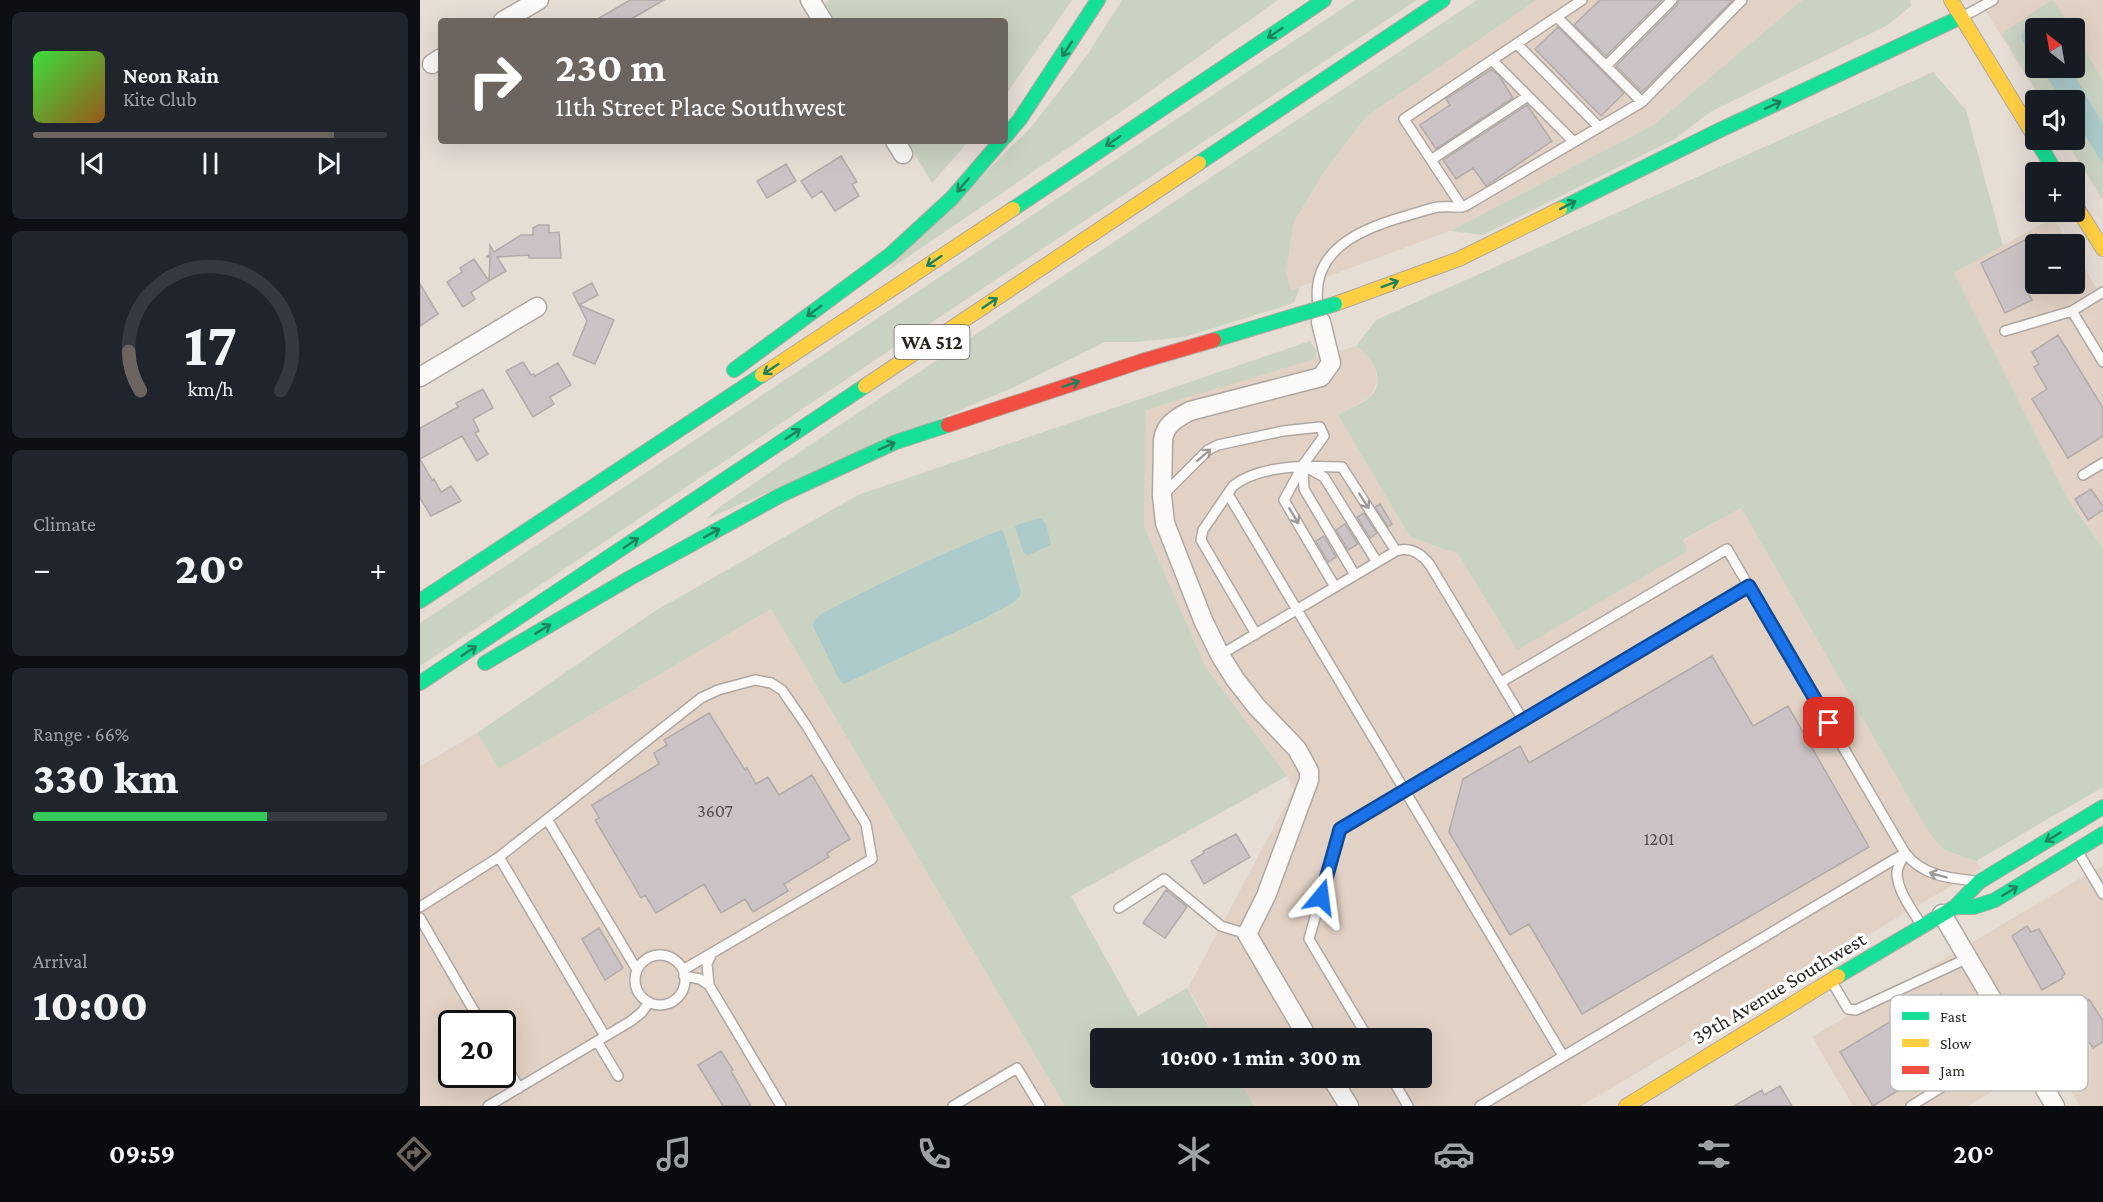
<!DOCTYPE html>
<meta charset="utf-8">
<style>
body{margin:0;font-family:"Crimson Pro",serif;background:#20242c;color:#f1f3f6;height:100vh;display:flex;flex-direction:column;font-size:22px;white-space:nowrap}
*{box-sizing:border-box;margin:0}
p{font-size:20px;color:#9ea1a6}
.icon{flex:none;width:33px;height:33px;fill:none;stroke:currentColor;stroke-width:2;stroke-linecap:round;stroke-linejoin:round}
.map{position:relative;flex:1;overflow:hidden}
.details{display:flex;flex-direction:column;gap:12px;padding:12px;background:#0d0f14;width:420px}
.details>*{flex:none}
.banner{position:absolute;left:18px;top:18px;width:570px;height:126px;border-radius:6px;box-shadow:0 6px 24px #0002;background:#6c655f;color:#fff;overflow:hidden}
.needle{width:39px;rotate:329deg}
.buttons{position:absolute;left:1605px;top:18px;display:grid;gap:12px}
.buttons a{display:grid;place-items:center;width:60px;height:60px;border-radius:6px;background:#171b24;box-shadow:0 6px 24px #0002;font-size:30px}
.speed{position:absolute;left:18px;top:1010px;display:flex;gap:12px;font-size:30px;font-weight:700;text-align:center}
.speed>*{display:grid;place-content:center;width:78px;height:78px;border-radius:50%;background:#171b24;box-shadow:0 6px 24px #0002;line-height:1}
.speed .limit{border:3px solid #111;border-radius:9px;background:#fff;color:#111}
.pin{position:absolute;display:grid;place-items:center;width:51px;height:51px;color:#fff;margin:-26px;border-radius:12px;box-shadow:0 3px 9px #0006}
.me{position:absolute;width:66px;margin:-33px;rotate:16deg;stroke-linejoin:round;filter:drop-shadow(0 0 4px #0008)}
.turn{display:flex;align-items:center;gap:21px;height:126px;padding:0 18px;font-size:27px}
.turn .icon{width:78px;height:78px;stroke-width:2.5}
.turn b{display:block;font-size:42px;line-height:51px}
.big{font-size:45px;font-weight:800;line-height:1.1}
.details .card{flex:1;display:flex;flex-direction:column;justify-content:center;gap:9px;min-width:0;padding:0 21px;border-radius:9px;background:#20242c}
.details .dial{align-items:center;gap:0}
.dial svg{height:156px;overflow:visible;fill:none;stroke:#363941;stroke-width:7;stroke-linecap:round;text-anchor:middle}
.dial text{fill:#f1f3f6;stroke:none}
.song{display:flex;align-items:center;gap:18px}
.cover{width:72px;height:72px;border-radius:9px;background:linear-gradient(135deg,hsl(120 70% 55%),hsl(30 70% 35%))}
.played{height:6px;border-radius:3px;background:linear-gradient(90deg,#6c655f 85%,#363941 85%)}
.keys{display:flex;justify-content:space-around;direction:ltr}
.heat{display:flex;justify-content:space-between;align-items:center;font-size:33px;direction:ltr}
.charge{height:9px;border-radius:4px;background:linear-gradient(90deg,#34c759 66%,#363941 0)}
.trip{position:absolute;left:670px;top:1028px;width:342px;height:60px;border-radius:6px;background:#171b24;box-shadow:0 6px 24px #0002;font-weight:800;line-height:60px;text-align:center}
.tabs{display:flex;height:96px;justify-content:space-around;align-items:center;background:#090b0e;color:#9ea1a6}
.tabs .icon{width:42px;height:42px}
.tabs .active{color:#6c655f}
.tabs b{font-size:27px;color:#f1f3f6}
main{display:flex;flex:1;min-height:0}
.map>svg:first-child{display:block}
.built{fill:#e2d2c5;fill-rule:evenodd}
.green{fill:#cad3c1}
.water{fill:#adcbcb}
.building{fill:#ccc3c6;stroke:#b1abaa;stroke-width:1.5}
.lines{fill:none;stroke-linecap:round;stroke-linejoin:round}
.lane-casing{stroke:#afa8a2;stroke-width:12}
.street-casing{stroke:#afa8a2;stroke-width:21}
.fast-casing{stroke:#afa8a2;stroke-width:16}
.slow-casing{stroke:#afa8a2;stroke-width:16}
.jam-casing{stroke:#afa8a2;stroke-width:16}
.lane{stroke:#fbfaf9;stroke-width:9}
.street{stroke:#fbfaf9;stroke-width:18}
.fast{stroke:#16e098;stroke-width:14}
.slow{stroke:#ffcf43;stroke-width:14}
.jam{stroke:#f24e42;stroke-width:14}
.fast-bridge-casing{stroke:#afa8a2;stroke-width:16;stroke-linecap:butt}
.fast-bridge{stroke:#16e098;stroke-width:14}
.oneway{stroke:#20825c}
.oneway2{stroke:#9d9a97}
.route-casing{stroke:#114b97;stroke-width:15}
.route{stroke:#1a73e8;stroke-width:10}
.labels{text-anchor:middle;dominant-baseline:central;stroke-width:6;stroke-linejoin:round;paint-order:stroke}
.number-label{font-size:18px;fill:#534c4a}
.shield{fill:#fff;stroke:#6b6663;stroke-width:1.5}
.shield-label{font-size:20px;font-weight:bold;fill:#2b2520}
.street-label{font-size:21px;fill:#2b2520;stroke:#fff}
.key{fill:#fff;stroke:#bfbebc;stroke-width:1.5}
.key-label{font-size:16px;fill:#2b2520}
</style>
<main>
<section class="details">
<div class="card">
<div class="song"><i class="cover"></i><div><b>Neon Rain</b><p>Kite Club</p></div></div>
<div class="played"></div>
<div class="keys"><svg class="icon" aria-label="previous" viewBox="0 0 24 24"><path d="M18 5L8 12l10 7zM5 5v14"/></svg><svg class="icon" aria-label="pause" viewBox="0 0 24 24"><path d="M8 5v14M16 5v14"/></svg><svg class="icon" aria-label="next" viewBox="0 0 24 24"><path d="M6 5l10 7-10 7zM19 5v14"/></svg></div>
</div>
<div class="card dial"><svg viewBox="0 0 100 80">
<path d="M14 69A42 42 0 1 1 86 69"/>
<path d="M14 69A42 42 0 0 1 8 49" stroke="#6c655f"/>
<text x="50" y="56" font-size="32" font-weight="700">17</text>
<text x="50" y="72" font-size="11">km/h</text>
</svg></div>
<div class="card"><p>Climate</p>
<div class="heat"><a>−</a><b class="big">20°</b><a>+</a></div>
</div>
<div class="card"><p>Range · 66%</p><b class="big">330 km</b><div class="charge"></div></div>
<div class="card"><p>Arrival</p><b class="big">10:00</b></div>
</section>
<div class="map">
<svg width="1683" height="1106" viewBox="0 0 1683 1106">
<rect width="100%" height="100%" fill="#e6ddd5"/>
<path class="built" d="M 1117,0 L 1382,0 L 1235,124 L 1030,231 L 871,290 L 866,272 L 874,222 L 904,172 L 946,117 Z
M 1559,0 L 1683,0 L 1683,201 L 1645,140 L 1654,140 L 1654,100 L 1621,100 ZM 1616,28 L 1654,28 L 1654,68 L 1616,68 Z
M 1633,218 L 1650,244 L 1616,244 L 1616,284 L 1654,284 L 1655,252 L 1683,299 L 1683,548 L 1648,499 L 1533,273 Z
M 936,346 L 947,353 L 955,366 L 957,381 L 951,396 L 918,415 L 990,537 L 1038,554 L 1097,649 L 1268,551 L 1263,541 L 1321,508 L 1431,698 L 1524,850 L 1556,861 L 1561,868 L 1161,1106 L 834,1106 L 818,1077 L 1002,1077 L 1002,1038 L 796,1038 L 768,988 L 874,789 L 867,776 L 786,668 L 724,526 L 726,410 Z
M 351,609 L 645,1106 L 0,1106 L 0,766 L 57,733 L 79,769 ZM 32,1023 L 82,1023 L 82,1074 L 32,1074 Z
M 1683,865 L 1683,1106 L 1660,1106 L 1630,1057 L 1548,1106 L 1433,1106 L 1392,1037 Z"/>
<path class="green" d="M 410,0 L 652,0 L 585,96 L 585,21 L 415,21 L 405,3 Z
M 702,0 L 858,0 L 708,107 L 463,274 L 612,126 L 668,54 Z
M 935,0 L 997,0 L 482,342 L 0,666 L 0,623 Z
M 1057,0 L 1117,0 L 946,117 L 904,172 L 874,222 L 866,272 L 871,290 L 880,287 L 874,303 L 765,337 L 716,342 L 685,342 L 594,387 L 286,519 L 302,505 L 402,437 Z
M 1382,0 L 1490,0 L 1491,6 L 1468,25 L 1292,111 L 1253,140 L 1063,235 L 1030,231 L 1235,124 Z
M 1631,0 L 1633,0 L 1651,28 L 1616,28 L 1616,68 L 1654,68 L 1655,34 L 1683,81 L 1683,199 L 1646,140 L 1654,140 L 1654,100 L 1622,100 L 1583,36 L 1583,33 Z
M 1513,72 L 1546,110 L 1583,246 L 1534,273 L 1648,499 L 1683,548 L 1683,787 L 1556,861 L 1524,850 L 1508,831 L 1321,508 L 1263,540 L 1268,551 L 1097,650 L 1038,554 L 990,537 L 918,415 C 926,410 947,401 952,395 C 966,377 951,356 936,346 L 956,320 Z
M 487,141 L 549,141 L 512,183 Z
M 890,341 L 897,351 L 895,359 L 726,410 L 724,526 L 786,668 L 867,776 L 651,896 L 718,1016 L 767,988 L 795,1038 L 681,1038 L 681,1077 L 818,1077 L 834,1106 L 645,1106 L 351,609 L 79,769 L 57,733 L 235,611 L 438,495 Z"/>
<path class="water" d="M 1619,23 L 1626,25 L 1628,28 L 1616,28 L 1615,60 L 1602,40 L 1601,35 L 1603,31 Z
M 1620,68 L 1650,68 L 1683,124 L 1683,164 L 1655,119 L 1654,100 L 1643,100 Z
M 621,518 L 626,524 L 631,545 L 608,555 L 604,553 L 595,527 L 599,524 Z
M 581,530 L 584,533 L 601,592 L 600,596 L 596,601 L 561,620 L 424,684 L 420,681 L 393,626 L 394,621 L 401,614 C 460,583 519,554 581,530 Z"/>
<path class="building" d="M 210,0 L 244,0 L 208,21 L 174,21 Z
M 1180,0 L 1242,0 L 1186,56 L 1154,25 Z
M 1259,0 L 1313,0 L 1222,92 L 1196,66 L 1257,5 Z
M 1138,27 L 1204,93 L 1181,116 L 1115,49 Z
M 1072,69 L 1080,77 L 1093,98 L 1016,149 L 1000,125 L 1030,105 L 1026,99 Z
M 1107,105 L 1132,141 L 1066,186 L 1053,168 L 1036,179 L 1023,160 Z
M 421,156 L 437,182 L 432,184 L 439,196 L 415,211 L 402,191 L 392,198 L 381,181 Z
M 366,164 L 376,181 L 347,198 L 337,181 Z
M 118,225 L 129,225 L 129,233 L 139,232 L 141,258 L 109,258 L 109,255 L 77,257 L 86,271 L 69,281 L 70,257 L 66,257 L 70,255 L 70,245 L 74,252 L 101,235 L 113,235 L 113,228 Z
M 1616,234 L 1616,287 L 1607,291 L 1612,300 L 1585,313 L 1561,263 Z
M 54,259 L 69,281 L 51,292 L 55,299 L 43,307 L 27,282 L 42,272 L 40,268 Z
M 172,283 L 178,295 L 159,305 L 194,320 L 175,364 L 153,355 L 167,321 L 153,293 Z
M 0,284 L 18,314 L 0,326 Z
M 1638,335 L 1683,408 L 1683,436 L 1648,458 L 1612,399 L 1627,389 L 1614,367 L 1619,364 L 1612,352 Z
M 103,362 L 111,375 L 114,374 L 115,376 L 138,363 L 151,385 L 130,397 L 134,404 L 113,417 L 86,371 Z
M 63,389 L 73,408 L 53,419 L 59,431 L 55,433 L 68,454 L 57,461 L 42,436 L 0,459 L 0,428 L 38,407 L 36,403 Z
M 0,459 L 12,480 L 14,479 L 21,492 L 31,486 L 41,501 L 11,516 L 0,498 Z
M 1671,489 L 1683,506 L 1683,510 L 1668,520 L 1655,499 Z
M 960,504 L 972,524 L 968,527 L 955,507 Z
M 944,513 L 957,533 L 950,538 L 937,517 Z
M 925,524 L 938,544 L 928,550 L 916,530 Z
M 904,536 L 916,557 L 908,562 L 896,541 Z
M 1292,656 L 1333,726 L 1368,706 L 1449,847 L 1162,1014 L 1109,924 L 1090,935 L 1029,832 L 1043,779 L 1100,746 L 1109,763 Z
M 289,713 L 325,770 L 327,768 L 336,784 L 348,777 L 359,795 L 392,775 L 430,839 L 407,853 L 409,857 L 364,884 L 368,891 L 333,912 L 325,899 L 301,913 L 284,884 L 236,913 L 225,895 L 221,898 L 213,884 L 175,820 L 179,818 L 172,805 L 239,764 L 234,753 L 247,745 L 244,740 Z
M 816,834 L 830,857 L 784,884 L 771,861 L 784,853 L 783,851 Z
M 746,890 L 767,907 L 745,938 L 723,923 Z
M 1607,926 L 1611,932 L 1619,929 L 1645,974 L 1642,976 L 1643,978 L 1622,990 L 1592,936 Z
M 179,928 L 203,968 L 185,980 L 162,939 Z
M 1521,994 L 1552,1045 L 1453,1106 L 1420,1052 L 1481,1015 L 1482,1018 Z
M 1669,999 L 1683,1021 L 1683,1042 L 1673,1048 L 1667,1039 L 1657,1045 L 1646,1028 L 1657,1021 L 1651,1010 Z
M 301,1051 L 313,1070 L 311,1071 L 331,1106 L 303,1106 L 278,1065 Z
M 1360,1086 L 1372,1106 L 1314,1106 L 1342,1090 L 1344,1095 Z"/>
<g class="lines">
<g class="lane-casing">
<path id="lane" d="M 1546,15 L 1573,0
M 1137,17 L 1222,102
M 1097,44 L 1179,127
M 1072,60 L 1154,142
M 1186,66 L 1252,0
M 1011,160 L 1108,96
M 1042,207 L 984,119 L 1162,0
M 1683,292 L 1652,311 L 1683,362
M 898,305 C 890,249 943,228 986,216 C 997,213 1007,209 1018,207 C 1027,206 1036,208 1045,206 L 1222,102 L 1322,0
M 1585,331 L 1652,311
M 886,467 L 904,477 L 957,562
M 883,468 L 884,489 L 935,575
M 1663,475 L 1683,463
M 744,494 L 788,450 L 798,445 L 863,431 L 900,427 L 904,436 L 883,465 L 864,500 L 915,587
M 808,494 L 1143,1056
M 836,634 L 781,540 L 783,530 L 813,486 C 840,464 889,466 922,467 L 976,551
M 800,655 L 976,551 C 990,546 1002,554 1010,565 L 1103,720
M 1081,682 L 1307,549 L 1485,853 C 1503,876 1528,878 1556,881
M 127,819 L 217,970
M 1658,852 L 1683,894
M 1484,855 C 1481,861 1477,867 1477,873 C 1477,891 1493,911 1502,926
M 79,857 L 185,1036
M 0,907 L 79,857 L 281,698 L 298,690 L 335,680 L 351,683 L 362,690 L 386,725 L 446,824 L 452,859 L 263,970
M 699,908 L 744,879 L 801,926 L 827,934
M 0,918 L 61,1023
M215 980a25 25 0 1 1 50 0a25 25 0 1 1-50 0Z
M 264,976 L 280,979 L 289,985 L 361,1106
M 1412,982 L 1428,1009 L 1436,1010 L 1548,958
M 289,985 L 287,964 L 292,953
M 948,1038 L 889,939 L 920,829 L 1329,586
M 177,1041 L 198,1076
M 82,1059 L 99,1088
M 971,1077 L 988,1106
M 68,1106 L 211,1021 L 222,1012 L 229,1002
M 533,1106 L 597,1068 L 620,1106
M 1060,1106 L 1485,853
M 1491,1106 L 1597,1041"/>
</g>
<g class="street-casing">
<path id="street" d="M 390,0 L 403,21
M 83,21 L 119,0
M 12,64 L 21,58
M 475,141 L 483,154
M 0,377 L 117,307
M 1522,914 L 1635,1106
M 888,1038 L 827,934 L 846,896 L 889,780 L 889,771 L 877,749 L 836,706 L 815,679 L 800,655 L 783,620 L 745,523 L 742,496 L 743,440 C 745,424 757,418 770,411 L 901,377 L 911,363 L 901,322
M 911,1077 L 929,1106"/>
</g>
<g class="fast-casing">
<path id="fast" d="M 585,137 L 600,119 L 678,0
M 1616,140 L 1636,172
M 779,163 L 1023,0
M 593,209 L 904,0
M 1140,209 L 1300,130 L 1541,17
M 794,340 L 877,315
M 314,370 L 470,255 L 532,198 L 581,141
M 0,601 L 342,375
M 65,663 L 210,578 L 361,495 L 476,442 L 528,425
M 0,683 L 445,386
M 1535,907 L 1554,907 L 1575,900 L 1683,834
M 1418,976 L 1535,907 L 1559,882 L 1683,807"/>
</g>
<g class="slow-casing">
<path id="slow" d="M 1531,0 L 1616,139
M 1654,203 L 1683,249
M 915,304 L 1039,259 L 1140,209
M 342,375 L 593,209
M 445,386 L 779,163
M 1206,1106 L 1418,976"/>
</g>
<g class="jam-casing">
<path id="jam" d="M 528,425 L 722,361 L 794,340"/>
</g>
<use href="#lane" class="lane"/>
<use href="#street" class="street"/>
<use href="#fast" class="fast"/>
<use href="#slow" class="slow"/>
<use href="#jam" class="jam"/>
<g class="fast-bridge-casing">
<path id="fast-bridge" d="M 877,315 L 915,304"/>
</g>
<use href="#fast-bridge" class="fast-bridge"/>
</g>
<defs><path id="oneway-shaft" d="M-6 0H5M1.5-3L5.5 0L1.5 3" fill="none" stroke-width="1.6" stroke-linecap="round" stroke-linejoin="round" transform="scale(1.5)"/></defs>
<g class="oneway">
<use href="#oneway-shaft" transform="translate(855 33) rotate(146)"/>
<use href="#oneway-shaft" transform="translate(647 49) rotate(124)"/>
<use href="#oneway-shaft" transform="translate(1353 105) rotate(-25)"/>
<use href="#oneway-shaft" transform="translate(693 141) rotate(146)"/>
<use href="#oneway-shaft" transform="translate(543 185) rotate(131)"/>
<use href="#oneway-shaft" transform="translate(1148 205) rotate(-27)"/>
<use href="#oneway-shaft" transform="translate(514 261) rotate(146)"/>
<use href="#oneway-shaft" transform="translate(970 284) rotate(-20)"/>
<use href="#oneway-shaft" transform="translate(570 303) rotate(-34)"/>
<use href="#oneway-shaft" transform="translate(394 311) rotate(144)"/>
<use href="#oneway-shaft" transform="translate(351 369) rotate(147)"/>
<use href="#oneway-shaft" transform="translate(651 384) rotate(-18)"/>
<use href="#oneway-shaft" transform="translate(373 434) rotate(-34)"/>
<use href="#oneway-shaft" transform="translate(467 446) rotate(-24)"/>
<use href="#oneway-shaft" transform="translate(292 533) rotate(-29)"/>
<use href="#oneway-shaft" transform="translate(211 543) rotate(-34)"/>
<use href="#oneway-shaft" transform="translate(123 629) rotate(-31)"/>
<use href="#oneway-shaft" transform="translate(49 651) rotate(-34)"/>
<use href="#oneway-shaft" transform="translate(1633 837) rotate(149)"/>
<use href="#oneway-shaft" transform="translate(1590 891) rotate(-32)"/>
</g>
<g class="oneway2">
<use href="#oneway-shaft" transform="translate(784 455) rotate(-41)"/>
<use href="#oneway-shaft" transform="translate(944 501) rotate(57)"/>
<use href="#oneway-shaft" transform="translate(874 516) rotate(59)"/>
<use href="#oneway-shaft" transform="translate(1518 875) rotate(-165)"/>
</g>
<g class="lines">
<g class="route-casing">
<path id="route" d="M 901,897 L 920,829 L 1329,586 L 1409,723"/>
</g>
<use href="#route" class="route"/>
</g>
<g class="labels">
<g class="number-label">
<text x="295" y="811">3607</text>
<text x="1239" y="839">1201</text>
</g>
<rect class="shield" x="474.5" y="325" width="75" height="34" rx="4.5"/>
<g class="shield-label">
<text x="512" y="342">WA 512</text>
</g>
<g class="street-label">
<text transform="translate(1359 988) rotate(-31)">39th Avenue Southwest</text>
</g>
</g>
<rect x="1470" y="995" width="198" height="96" rx="9" class="key"/>
<rect x="1482" y="1012" width="27" height="8" fill="#16e098"/>
<rect x="1482" y="1039" width="27" height="8" fill="#ffcf43"/>
<rect x="1482" y="1066" width="27" height="8" fill="#f24e42"/>
<g class="key-label">
<text x="1520" y="1022">Fast</text>
<text x="1520" y="1049">Slow</text>
<text x="1520" y="1076">Jam</text>
</g>
</svg>
<div class="buttons">
<a><svg class="needle" viewBox="-14 -14 28 28"><path d="M0-13l5 13h-10z" fill="#e53935"/><path d="M0 13l5-13h-10z" fill="#9ea1a6"/></svg></a>
<a><svg class="icon" aria-label="sound" viewBox="0 0 24 24"><path d="M4 9h4l5-4v14l-5-4H4zM17 9q2 3 0 6"/></svg></a>
<a>+</a>
<a>−</a>
</div>
<div class="speed"><div class="limit">20</div></div>
<div class="pin" style="left:1409px;top:723px;background:#d93025"><svg class="icon" aria-label="arrive" viewBox="0 0 24 24"><path d="M6 21V4h12l-3 4 3 4H6"/></svg></div>
<svg class="me" style="left:901px;top:897px" viewBox="-20 -20 40 40"><path d="M0-17L14 15 0 8-14 15z" fill="#1a73e8" stroke="#fff" stroke-width="4"/></svg>
<div class="trip">10:00 · 1 min · 300 m</div>
<div class="banner">
<div class="turn"><svg class="icon" aria-label="right" viewBox="0 0 24 24"><path d="M7 20v-9h11M14 6l5 5-5 5"/></svg><div><b>230 m</b>11th Street Place Southwest</div></div>
</div>
</div>
</main>
<nav class="tabs">
<b>09:59</b>
<svg class="icon active" aria-label="directions" viewBox="0 0 24 24"><path d="M12 3l9 9-9 9-9-9zM9 14v-3h6M13 9l2 2-2 2"/></svg>
<svg class="icon" aria-label="music" viewBox="0 0 24 24"><path d="M9 18V5l10-2v13"/><circle cx="6" cy="18" r="3"/><circle cx="16" cy="16" r="3"/></svg>
<svg class="icon" aria-label="phone" viewBox="0 0 24 24"><path d="M5 4h4l2 5-3 2q2 4 5 5l2-3 5 2v4C11 20 4 13 5 4z"/></svg>
<svg class="icon" aria-label="climate" viewBox="0 0 24 24"><path d="M12 3v18M4 7l16 10M4 17L20 7"/></svg>
<svg class="icon" aria-label="car" viewBox="0 0 24 24"><path d="M5 17H2v-5l4-1 3-4h7l3 4 3 1v5h-3M9 17h6M6 11h13"/><circle cx="7" cy="17" r="2"/><circle cx="17" cy="17" r="2"/></svg>
<svg class="icon" aria-label="filters" viewBox="0 0 24 24"><path d="M4 7h16M4 17h16"/><circle cx="9" cy="7" r="2"/><circle cx="15" cy="17" r="2"/></svg>
<b>20°</b>
</nav>
